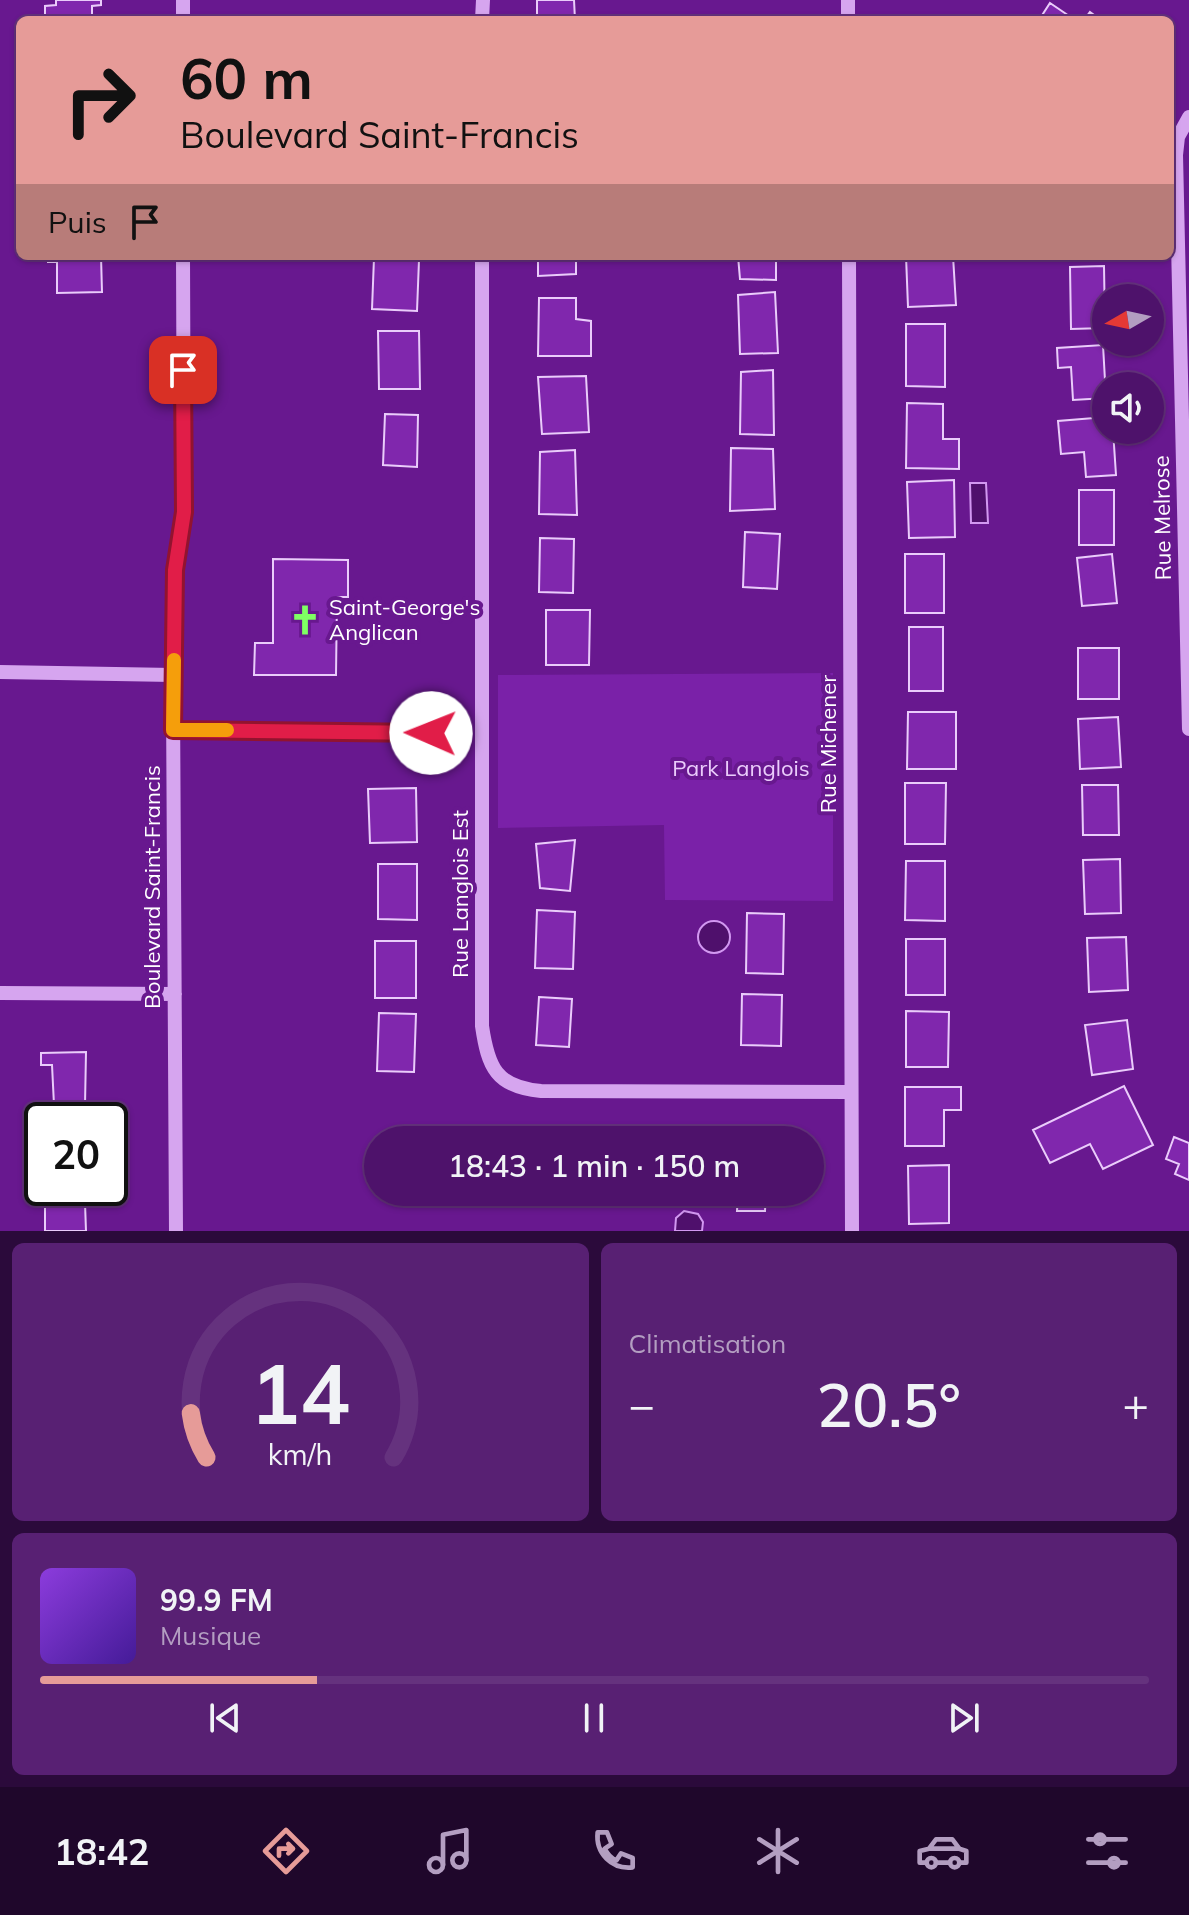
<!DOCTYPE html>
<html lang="fr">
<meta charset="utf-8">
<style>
body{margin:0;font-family:Mulish,sans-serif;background:#582073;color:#f1f3f6;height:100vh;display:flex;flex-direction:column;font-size:30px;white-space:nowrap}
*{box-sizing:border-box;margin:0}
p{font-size:26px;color:#b39ec1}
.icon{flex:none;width:44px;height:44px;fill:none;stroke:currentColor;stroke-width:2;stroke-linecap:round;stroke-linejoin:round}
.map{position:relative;height:1231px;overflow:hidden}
.side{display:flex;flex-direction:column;gap:12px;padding:12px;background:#2b0a3b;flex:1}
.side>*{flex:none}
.hud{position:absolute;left:16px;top:16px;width:1158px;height:244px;border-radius:12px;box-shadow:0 2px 6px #0004,0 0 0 2px #65327e;background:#e69b98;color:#111;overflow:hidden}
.needle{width:52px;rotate:261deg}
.controls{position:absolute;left:1092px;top:284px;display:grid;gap:16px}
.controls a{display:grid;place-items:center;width:72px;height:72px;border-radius:50%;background:#4e126b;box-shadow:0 2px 6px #0004,0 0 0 2px #65327e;font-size:40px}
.speed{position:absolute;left:24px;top:1102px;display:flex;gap:16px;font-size:40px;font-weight:700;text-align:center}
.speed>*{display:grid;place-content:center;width:104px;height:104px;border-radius:50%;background:#4e126b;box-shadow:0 2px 6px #0004,0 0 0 2px #65327e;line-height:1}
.speed .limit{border:4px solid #111;border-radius:12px;background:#fff;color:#111}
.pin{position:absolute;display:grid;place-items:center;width:68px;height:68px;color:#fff;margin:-34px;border-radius:16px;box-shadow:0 4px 12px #0006}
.me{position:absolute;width:88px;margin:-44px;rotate:271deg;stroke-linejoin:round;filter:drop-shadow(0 0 6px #0008)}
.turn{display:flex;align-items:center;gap:28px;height:168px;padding:0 32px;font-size:36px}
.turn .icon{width:104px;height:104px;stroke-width:2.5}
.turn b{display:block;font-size:56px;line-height:68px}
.then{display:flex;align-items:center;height:76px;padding:0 32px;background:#0003;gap:16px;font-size:30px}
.big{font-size:60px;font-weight:600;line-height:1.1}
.side .widget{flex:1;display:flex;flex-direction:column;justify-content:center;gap:12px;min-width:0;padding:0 28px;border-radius:12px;background:#582073}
.side .dial{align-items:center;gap:0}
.dial svg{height:208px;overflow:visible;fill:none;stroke:#65327e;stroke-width:7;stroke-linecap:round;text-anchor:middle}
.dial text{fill:#f1f3f6;stroke:none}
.song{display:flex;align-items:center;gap:24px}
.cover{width:96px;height:96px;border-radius:12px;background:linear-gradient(135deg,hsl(270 70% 55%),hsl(260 70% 35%))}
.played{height:8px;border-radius:4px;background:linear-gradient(90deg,#e69b98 25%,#65327e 25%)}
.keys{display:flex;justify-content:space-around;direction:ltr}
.heat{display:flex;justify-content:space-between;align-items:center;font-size:44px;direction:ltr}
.side .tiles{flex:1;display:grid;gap:12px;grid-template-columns:1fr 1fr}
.widget:last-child{grid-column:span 2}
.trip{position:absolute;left:364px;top:1126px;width:460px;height:80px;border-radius:40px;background:#4e126b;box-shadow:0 2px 6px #0004,0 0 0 2px #65327e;font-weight:600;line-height:80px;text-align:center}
.tabs{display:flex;height:128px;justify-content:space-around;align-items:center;background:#1f072b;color:#b39ec1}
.tabs .icon{width:56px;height:56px}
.tabs .active{color:#e69b98}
.tabs b{font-size:36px;color:#f1f3f6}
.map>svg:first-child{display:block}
.green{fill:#7a21a8}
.water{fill:#4f106c;stroke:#d298f1;stroke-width:2}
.building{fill:#8027ad;stroke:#eaccfb;stroke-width:2}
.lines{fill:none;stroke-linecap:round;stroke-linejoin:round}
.minor{stroke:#d6a5ef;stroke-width:14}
.route-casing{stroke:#92132f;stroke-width:20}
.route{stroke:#e11d48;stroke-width:14}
.slow{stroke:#f59e0b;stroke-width:14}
.labels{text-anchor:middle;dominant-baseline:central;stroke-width:8;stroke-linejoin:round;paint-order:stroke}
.street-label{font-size:22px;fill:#fff;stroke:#68188f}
.poi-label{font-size:22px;fill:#fff;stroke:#68188f;text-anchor:start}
.park-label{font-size:22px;fill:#eaccfb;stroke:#68188f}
</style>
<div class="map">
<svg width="1189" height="1231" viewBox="0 0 1189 1231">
<rect width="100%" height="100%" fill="#68188f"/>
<path class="green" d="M 833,673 L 833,901 L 665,900 L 664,825 L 498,828 L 498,675 Z"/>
<path class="water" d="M 970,483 L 986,483 L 988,523 L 971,523 Z
M698 937a16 16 0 1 1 32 0a16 16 0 1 1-32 0Z
M 684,1211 L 698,1214 L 703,1222 L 702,1231 L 675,1231 L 676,1218 Z"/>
<path class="building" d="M 56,0 L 101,0 L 101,5 L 92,6 L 92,20 L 45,20 L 45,6 L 56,5 Z
M 537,0 L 574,0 L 575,20 L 537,20 Z
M 1050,3 L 1075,20 L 1039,20 Z
M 1090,12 L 1101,20 L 1084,20 Z
M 48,256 L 101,256 L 102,292 L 57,293 L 57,262 L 48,262 Z
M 538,256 L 576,256 L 576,274 L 538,276 Z
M 738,256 L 776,256 L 776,280 L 740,279 Z
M 906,256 L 953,256 L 956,305 L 908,307 Z
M 374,258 L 419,260 L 417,311 L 372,309 Z
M 1104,266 L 1105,328 L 1071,329 L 1070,267 Z
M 775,292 L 778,353 L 740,354 L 738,295 Z
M 539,298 L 576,298 L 576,319 L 591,321 L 591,356 L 538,356 Z
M 906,324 L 945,324 L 945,387 L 906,386 Z
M 378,331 L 419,331 L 420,389 L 379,389 Z
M 1103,345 L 1106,398 L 1073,400 L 1071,367 L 1058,368 L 1057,348 Z
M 773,370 L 774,435 L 740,434 L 741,372 Z
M 586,376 L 589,432 L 542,434 L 538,377 Z
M 907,403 L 943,404 L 943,439 L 959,439 L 959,469 L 906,468 Z
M 385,414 L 418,415 L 417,467 L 383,465 Z
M 1106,417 L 1106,430 L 1113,430 L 1116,475 L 1086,477 L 1084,452 L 1061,454 L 1058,421 Z
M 731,448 L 773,449 L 775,509 L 730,511 Z
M 575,450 L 577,515 L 539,514 L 540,452 Z
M 954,480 L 955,537 L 909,538 L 907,482 Z
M 1079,490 L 1114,490 L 1114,545 L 1079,545 Z
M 745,532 L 780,534 L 777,589 L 743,587 Z
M 540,538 L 574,539 L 573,593 L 539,592 Z
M 905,554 L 944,554 L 944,613 L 905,613 Z
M 1112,554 L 1117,603 L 1082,606 L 1077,558 Z
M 273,559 L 348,560 L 348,597 L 337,597 L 336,675 L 254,675 L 255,643 L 273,643 Z
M 546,610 L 590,610 L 589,665 L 546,665 Z
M 909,627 L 943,627 L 943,691 L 909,691 Z
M 1078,648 L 1119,648 L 1119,699 L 1078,699 Z
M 908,712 L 956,712 L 956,769 L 907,769 Z
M 1118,717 L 1121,767 L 1080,769 L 1078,719 Z
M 905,783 L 946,783 L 945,844 L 905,844 Z
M 1082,785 L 1118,785 L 1119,835 L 1083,835 Z
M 416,788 L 417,842 L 370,843 L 368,789 Z
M 575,840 L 570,891 L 540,888 L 536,844 Z
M 1120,859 L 1121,913 L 1085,914 L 1083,860 Z
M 906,861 L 945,861 L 945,921 L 905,920 Z
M 378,864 L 417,864 L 417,920 L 378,919 Z
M 537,910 L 575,912 L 573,969 L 535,968 Z
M 747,913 L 784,914 L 783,974 L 746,973 Z
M 1126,937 L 1128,990 L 1089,992 L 1087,938 Z
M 906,939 L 945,939 L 945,995 L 906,995 Z
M 375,941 L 416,941 L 416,998 L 375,998 Z
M 742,994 L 782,995 L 781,1046 L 741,1045 Z
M 539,997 L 572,999 L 569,1047 L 536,1045 Z
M 906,1011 L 949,1012 L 948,1067 L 906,1067 Z
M 379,1013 L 416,1014 L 414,1072 L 377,1071 Z
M 1127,1020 L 1133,1069 L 1092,1075 L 1085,1025 Z
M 86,1052 L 85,1105 L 54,1105 L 52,1065 L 41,1065 L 41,1053 Z
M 1124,1086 L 1153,1145 L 1103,1169 L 1090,1144 L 1050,1163 L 1033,1130 Z
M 905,1087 L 961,1087 L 961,1110 L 944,1110 L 944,1146 L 905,1146 Z
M 1174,1137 L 1189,1143 L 1189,1180 L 1175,1174 L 1179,1164 L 1166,1159 Z
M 949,1165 L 949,1223 L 909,1224 L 908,1166 Z
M 79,1189 L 79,1203 L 85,1203 L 86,1231 L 45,1231 L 45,1190 Z
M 438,1192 L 486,1192 L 483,1205 L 483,1200 Z
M 516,1192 L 571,1192 L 571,1200 L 516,1200 Z
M 592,1192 L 646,1192 L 646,1196 L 592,1195 Z
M 666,1192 L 720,1192 L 720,1196 L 666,1197 Z
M 738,1192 L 792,1192 L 766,1192 L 765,1211 L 737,1211 Z"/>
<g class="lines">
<path class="minor" d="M 848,0 L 848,20
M 183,20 L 183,0
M 482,20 L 483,0
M 1189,117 L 1178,137 L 1176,155 L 1189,729
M 482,256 L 482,1026 C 488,1067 496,1087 541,1091 L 851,1092
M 849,256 L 852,1231
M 0,672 L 173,675
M 173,730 L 431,733
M 0,993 L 175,994
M 176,1231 L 173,699 L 175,570 L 184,512 L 183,256"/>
</g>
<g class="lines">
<g class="route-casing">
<path id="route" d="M 183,370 L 184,512 L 175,570 L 173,730 L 431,733"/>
</g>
<use href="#route" class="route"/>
<path class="slow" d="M 174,660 L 173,730 L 227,730"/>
</g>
<defs>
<g id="church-bare" transform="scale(2.4)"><path d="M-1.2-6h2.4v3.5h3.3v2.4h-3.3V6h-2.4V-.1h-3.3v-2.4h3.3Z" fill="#7fff63" stroke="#68188f" stroke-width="2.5" paint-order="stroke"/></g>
</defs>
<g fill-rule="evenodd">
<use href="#church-bare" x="305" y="620"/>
</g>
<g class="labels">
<g class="street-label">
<text transform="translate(1162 518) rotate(-91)">Rue Melrose</text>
<text transform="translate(828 744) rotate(-90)">Rue Michener</text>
<text transform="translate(152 887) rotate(-90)">Boulevard Saint-Francis</text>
<text transform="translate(460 894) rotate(-90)">Rue Langlois Est</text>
</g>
<g class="poi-label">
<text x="329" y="607">Saint-George's<tspan x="329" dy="25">Anglican</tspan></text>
</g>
<g class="park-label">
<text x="741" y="768">Park Langlois</text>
</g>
</g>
</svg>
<div class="controls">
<a><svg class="needle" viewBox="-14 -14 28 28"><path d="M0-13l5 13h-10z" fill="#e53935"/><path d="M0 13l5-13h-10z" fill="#b39ec1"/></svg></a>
<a><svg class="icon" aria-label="sound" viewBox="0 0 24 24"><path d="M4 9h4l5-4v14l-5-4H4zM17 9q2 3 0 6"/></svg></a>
</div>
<div class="speed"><div class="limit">20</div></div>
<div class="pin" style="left:183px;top:370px;background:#d93025"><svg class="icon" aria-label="arrive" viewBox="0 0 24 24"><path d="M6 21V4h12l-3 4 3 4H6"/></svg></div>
<svg class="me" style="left:431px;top:733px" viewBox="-20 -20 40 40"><circle r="19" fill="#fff"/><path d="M0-13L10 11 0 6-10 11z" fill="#e11d48"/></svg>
<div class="trip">18:43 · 1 min · 150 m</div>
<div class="hud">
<div class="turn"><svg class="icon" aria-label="right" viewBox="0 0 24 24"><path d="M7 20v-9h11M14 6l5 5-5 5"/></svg><div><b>60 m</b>Boulevard Saint-Francis</div></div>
<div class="then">Puis<svg class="icon" aria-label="arrive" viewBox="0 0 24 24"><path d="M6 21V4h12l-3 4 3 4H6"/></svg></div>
</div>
</div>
<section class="side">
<div class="tiles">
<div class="widget dial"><svg viewBox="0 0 100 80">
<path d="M14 69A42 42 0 1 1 86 69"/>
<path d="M14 69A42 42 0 0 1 8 52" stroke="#e69b98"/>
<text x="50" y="56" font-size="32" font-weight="700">14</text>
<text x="50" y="72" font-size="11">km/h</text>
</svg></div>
<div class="widget"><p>Climatisation</p>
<div class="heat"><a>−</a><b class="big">20.5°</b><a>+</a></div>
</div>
<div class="widget">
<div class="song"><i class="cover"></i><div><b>99.9 FM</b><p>Musique</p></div></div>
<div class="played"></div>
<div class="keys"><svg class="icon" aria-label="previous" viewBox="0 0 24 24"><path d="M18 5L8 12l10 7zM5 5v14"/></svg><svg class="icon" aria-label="pause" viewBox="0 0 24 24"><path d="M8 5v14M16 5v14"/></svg><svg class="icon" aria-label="next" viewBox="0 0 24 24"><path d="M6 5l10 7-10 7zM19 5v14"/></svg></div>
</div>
</div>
</section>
<nav class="tabs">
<b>18:42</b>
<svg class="icon active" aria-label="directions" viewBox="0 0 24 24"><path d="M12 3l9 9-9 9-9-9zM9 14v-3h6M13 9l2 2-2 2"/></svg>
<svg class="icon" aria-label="music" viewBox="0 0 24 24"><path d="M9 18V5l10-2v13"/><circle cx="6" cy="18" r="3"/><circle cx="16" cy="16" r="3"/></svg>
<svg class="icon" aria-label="phone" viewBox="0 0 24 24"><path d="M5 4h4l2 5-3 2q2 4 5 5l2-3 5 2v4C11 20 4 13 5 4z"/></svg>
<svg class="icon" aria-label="climate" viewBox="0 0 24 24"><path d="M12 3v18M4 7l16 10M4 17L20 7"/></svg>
<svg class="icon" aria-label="car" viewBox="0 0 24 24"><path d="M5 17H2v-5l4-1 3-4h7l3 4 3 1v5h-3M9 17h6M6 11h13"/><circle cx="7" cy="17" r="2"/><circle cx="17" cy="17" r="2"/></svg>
<svg class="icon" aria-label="filters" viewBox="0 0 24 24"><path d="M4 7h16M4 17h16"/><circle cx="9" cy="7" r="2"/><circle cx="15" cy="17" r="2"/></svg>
</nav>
